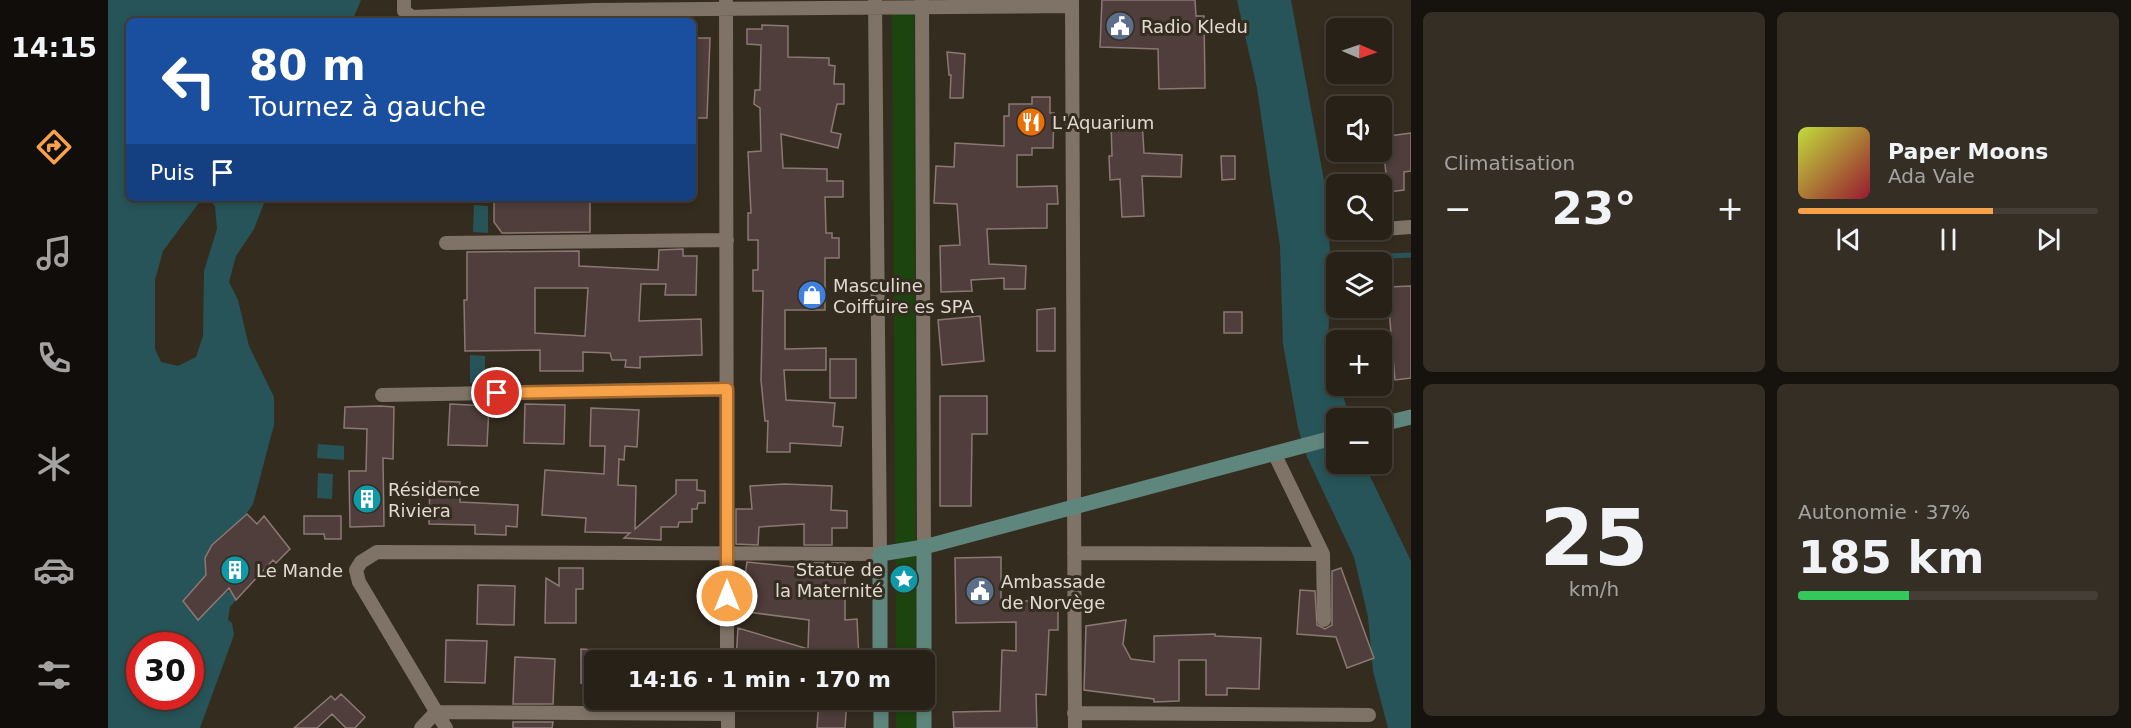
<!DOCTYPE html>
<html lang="fr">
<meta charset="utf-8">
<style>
body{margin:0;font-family:"DejaVu Sans",sans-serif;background:#342e25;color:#f1f3f6;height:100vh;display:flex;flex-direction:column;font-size:22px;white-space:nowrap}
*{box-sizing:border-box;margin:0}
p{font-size:20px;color:#a5a3a2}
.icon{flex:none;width:33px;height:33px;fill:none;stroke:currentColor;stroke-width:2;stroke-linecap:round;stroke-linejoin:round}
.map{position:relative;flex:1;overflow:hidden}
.drawer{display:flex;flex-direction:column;gap:12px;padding:12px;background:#16120d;width:720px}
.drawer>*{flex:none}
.guide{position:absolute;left:18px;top:18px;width:570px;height:183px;border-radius:9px;box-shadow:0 3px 9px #0003,0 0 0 2px #443e37;background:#1a4fa0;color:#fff;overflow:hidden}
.needle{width:39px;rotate:92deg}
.tools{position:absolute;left:1218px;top:18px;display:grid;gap:12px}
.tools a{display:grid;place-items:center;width:66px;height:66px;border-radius:9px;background:#282118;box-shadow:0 3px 9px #0003,0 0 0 2px #443e37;font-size:30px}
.speed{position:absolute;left:18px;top:632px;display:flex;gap:12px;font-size:30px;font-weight:700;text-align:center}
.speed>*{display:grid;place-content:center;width:78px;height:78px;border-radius:50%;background:#282118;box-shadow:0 3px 9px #0003,0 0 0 2px #443e37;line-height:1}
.speed .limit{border:9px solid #d22;background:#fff;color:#111}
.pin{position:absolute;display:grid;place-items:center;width:51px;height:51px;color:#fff;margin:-26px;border:3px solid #fff;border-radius:50%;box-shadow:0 2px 6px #0007}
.me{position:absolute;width:66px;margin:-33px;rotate:0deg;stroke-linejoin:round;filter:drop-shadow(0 0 4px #0008)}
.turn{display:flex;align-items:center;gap:21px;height:126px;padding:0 24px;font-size:27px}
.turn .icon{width:78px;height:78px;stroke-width:2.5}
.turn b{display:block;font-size:42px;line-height:51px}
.then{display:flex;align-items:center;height:57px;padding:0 24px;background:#0003;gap:12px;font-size:22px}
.big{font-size:45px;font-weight:700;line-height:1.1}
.drawer .tile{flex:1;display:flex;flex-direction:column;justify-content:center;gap:9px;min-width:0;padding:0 21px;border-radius:9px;background:#342e25}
.drawer .dial{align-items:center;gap:0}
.dial b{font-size:78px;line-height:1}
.song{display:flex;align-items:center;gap:18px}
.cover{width:72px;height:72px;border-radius:9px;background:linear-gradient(135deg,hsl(70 70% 55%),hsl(350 70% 35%))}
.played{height:6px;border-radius:3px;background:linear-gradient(90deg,#f7a149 65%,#443e37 65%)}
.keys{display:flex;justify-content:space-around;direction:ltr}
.heat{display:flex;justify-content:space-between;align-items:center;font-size:33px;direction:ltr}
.charge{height:9px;border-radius:4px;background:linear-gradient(90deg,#34c759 37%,#443e37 0)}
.drawer .tiles{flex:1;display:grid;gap:12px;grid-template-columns:repeat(2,1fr)}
.trip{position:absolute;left:476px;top:650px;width:351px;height:60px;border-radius:9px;background:#282118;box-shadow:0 3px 9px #0003,0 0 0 2px #443e37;font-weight:700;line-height:60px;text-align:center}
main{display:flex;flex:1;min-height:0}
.dock{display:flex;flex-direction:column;width:108px;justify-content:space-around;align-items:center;background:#100d0a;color:#a5a3a2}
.dock .icon{width:42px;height:42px}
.dock .on{color:#f7a149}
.dock b{font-size:27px;color:#f1f3f6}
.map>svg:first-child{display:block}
.green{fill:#1c440e}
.water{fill:#275458;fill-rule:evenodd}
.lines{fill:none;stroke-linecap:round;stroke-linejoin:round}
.stream{stroke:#275458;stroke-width:5}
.building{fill:#4f3e3b;stroke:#8b7874;stroke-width:1.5;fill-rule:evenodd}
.street{stroke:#7e7366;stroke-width:14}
.secondary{stroke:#5e867c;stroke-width:15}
.route-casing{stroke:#a1692f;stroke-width:15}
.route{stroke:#f7a149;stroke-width:10}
.labels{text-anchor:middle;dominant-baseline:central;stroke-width:6;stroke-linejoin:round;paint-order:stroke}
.poi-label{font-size:18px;fill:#e0dad3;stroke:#352c20;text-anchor:start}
</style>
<main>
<nav class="dock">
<b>14:15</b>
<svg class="icon on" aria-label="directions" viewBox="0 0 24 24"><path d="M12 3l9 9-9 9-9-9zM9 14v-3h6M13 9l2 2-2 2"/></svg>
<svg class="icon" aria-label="music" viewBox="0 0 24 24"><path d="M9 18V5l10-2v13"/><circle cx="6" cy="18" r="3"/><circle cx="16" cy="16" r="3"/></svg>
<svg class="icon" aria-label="phone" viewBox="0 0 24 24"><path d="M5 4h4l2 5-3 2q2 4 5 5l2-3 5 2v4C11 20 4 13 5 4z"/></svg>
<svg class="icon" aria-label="climate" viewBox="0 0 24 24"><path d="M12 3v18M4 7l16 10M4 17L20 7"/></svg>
<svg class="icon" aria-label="car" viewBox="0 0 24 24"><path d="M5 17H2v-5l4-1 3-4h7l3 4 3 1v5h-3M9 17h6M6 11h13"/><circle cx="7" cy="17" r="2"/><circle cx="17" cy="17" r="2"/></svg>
<svg class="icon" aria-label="filters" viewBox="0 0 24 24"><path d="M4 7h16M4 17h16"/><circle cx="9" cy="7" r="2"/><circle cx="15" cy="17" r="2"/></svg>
</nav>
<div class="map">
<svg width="1303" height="728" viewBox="0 0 1303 728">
<rect width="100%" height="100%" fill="#352c20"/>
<path class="green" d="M 806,7 L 808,660 L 788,660 L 784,9 Z
M 788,699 L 808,699 L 808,728 L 788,728 Z"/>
<path class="water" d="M 0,0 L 253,0 L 244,21 L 21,21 L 21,198 L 158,198 L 146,229 L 128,256 L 121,282 L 130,300 L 141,346 L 166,397 L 166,425 L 145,504 C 127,535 96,532 98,575 L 76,601 L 122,591 L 128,600 L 122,607 L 120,620 L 124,623 L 126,635 L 92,728 L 0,728 ZM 99,198 L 107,206 L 109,229 L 96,271 L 95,336 L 88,357 L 70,366 L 53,362 L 47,349 L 47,280 L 55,251 L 93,200 ZM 32,645 L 82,645 L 82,696 L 32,696 Z
M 1129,0 L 1183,0 L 1217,186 L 1223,264 L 1220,345 L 1228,373 L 1228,386 L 1232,386 L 1242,418 L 1228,418 L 1228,464 L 1256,464 L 1303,561 L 1303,728 L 1280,728 L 1265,671 L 1260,617 L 1246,557 L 1199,457 L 1190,428 L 1175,344 L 1172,246 L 1149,88 Z
M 366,205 L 380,206 L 380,233 L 365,232 Z
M 362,355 L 377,356 L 377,383 L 362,383 Z
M 210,444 L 236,446 L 236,460 L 209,458 Z
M 210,473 L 225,474 L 224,499 L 209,498 Z"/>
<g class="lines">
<path class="stream" d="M 1218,259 L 1303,255"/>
</g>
<path class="building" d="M 994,0 L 1087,0 L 1088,16 L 1096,16 L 1097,88 L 1051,89 L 1050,49 L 992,47 Z
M 654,25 L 680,26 L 680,57 L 721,58 L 721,65 L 727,66 L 726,84 L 736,84 L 736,104 L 729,104 L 723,132 L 733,134 L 730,148 L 673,134 L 675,168 L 719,169 L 719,181 L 735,181 L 735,197 L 717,197 L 718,233 L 724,233 L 724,238 L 731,238 L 731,258 L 717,258 L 717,310 L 677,310 L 677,349 L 718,348 L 718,370 L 676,370 L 678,400 L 727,403 L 725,426 L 735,427 L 733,446 L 682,443 L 682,452 L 659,452 L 660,421 L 657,421 L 653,380 L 655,291 L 645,291 L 645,270 L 650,270 L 650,240 L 640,240 L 640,213 L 643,213 L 640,152 L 653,151 L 652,108 L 646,104 L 647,90 L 652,90 L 653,45 L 639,44 L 639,29 L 654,29 Z
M 585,38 L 602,38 L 599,118 L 585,118 Z
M 839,52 L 857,54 L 855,98 L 842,98 L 843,75 L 841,75 Z
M 924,97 L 942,97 L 942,113 L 946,113 L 945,148 L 924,148 L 924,155 L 909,155 L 909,187 L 949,186 L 950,204 L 939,204 L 939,228 L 879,229 L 881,264 L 918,266 L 917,289 L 896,289 L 896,278 L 863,280 L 864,291 L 833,292 L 832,246 L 852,245 L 849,204 L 826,203 L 828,166 L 846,167 L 847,143 L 896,146 L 896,116 L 901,116 L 901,104 L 924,104 Z
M 1034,120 L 1036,153 L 1074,155 L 1073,177 L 1034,176 L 1036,216 L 1014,217 L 1012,179 L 1002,180 L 1001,156 L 1004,156 L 1003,121 Z
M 1303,133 L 1303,171 L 1296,172 L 1296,190 L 1280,192 L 1274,137 Z
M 1113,156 L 1127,156 L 1127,179 L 1114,180 Z
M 390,198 L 482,198 L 482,232 L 394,233 L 386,222 L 386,201 Z
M 575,249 L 575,256 L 589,256 L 588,295 L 557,295 L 558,284 L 533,284 L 531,321 L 593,319 L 594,355 L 532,357 L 532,368 L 517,367 L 518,360 L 504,360 L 502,353 L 475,352 L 475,371 L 432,371 L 432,350 L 357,351 L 356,300 L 359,300 L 359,252 L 471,251 L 471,266 L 550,270 L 551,250 ZM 427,288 L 480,288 L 477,336 L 427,333 Z
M 1303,286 L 1303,378 L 1287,380 L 1279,287 Z
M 947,308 L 947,351 L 929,351 L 929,310 Z
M 1116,312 L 1134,312 L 1134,333 L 1116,333 Z
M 872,316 L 876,361 L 834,365 L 830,320 Z
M 722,359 L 748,359 L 748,398 L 722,398 Z
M 832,396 L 879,396 L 879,434 L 864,434 L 863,506 L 832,506 Z
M 342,404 L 381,406 L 379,446 L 340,445 Z
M 417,404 L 457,405 L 456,444 L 416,443 Z
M 272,406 L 286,407 L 285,459 L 275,458 L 276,526 L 242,527 L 241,471 L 258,471 L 259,429 L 236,428 L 237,407 Z
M 483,408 L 531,410 L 529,447 L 517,446 L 516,460 L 511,459 L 510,485 L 528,486 L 527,529 L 568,494 L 568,480 L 589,480 L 589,490 L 597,491 L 597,503 L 590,503 L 589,509 L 584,509 L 584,522 L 571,522 L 570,527 L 553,527 L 553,540 L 516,538 L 522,533 L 477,532 L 478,518 L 434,515 L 437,470 L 496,474 L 497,446 L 482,446 Z
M 322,481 L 352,482 L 352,502 L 410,505 L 409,527 L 398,526 L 398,535 L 367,534 L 367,525 L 321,524 Z
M 677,484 L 724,486 L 723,510 L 739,511 L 739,528 L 724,528 L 724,545 L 696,545 L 696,524 L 651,527 L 650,545 L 628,544 L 628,509 L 644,509 L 642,486 Z
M 139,514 L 149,524 L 156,516 L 182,549 L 168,563 L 165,560 L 128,600 L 121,588 L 90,620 L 75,601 L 98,575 L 97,558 L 104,545 Z
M 196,516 L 233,516 L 233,539 L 217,539 L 216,534 L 196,534 Z
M 893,557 L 893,601 L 950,601 L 950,630 L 941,630 L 938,695 L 928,694 L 929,728 L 846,728 L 845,712 L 892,711 L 894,650 L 908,651 L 908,622 L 848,623 L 847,558 Z
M 639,562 L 696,568 L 696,563 L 737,563 L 737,620 L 749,619 L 751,660 L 628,660 L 630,628 L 700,649 L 701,620 L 632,611 Z
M 451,568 L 475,568 L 475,589 L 468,589 L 468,623 L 437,623 L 438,578 L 451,586 Z
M 1233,568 L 1266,658 L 1239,668 L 1228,637 L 1189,634 L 1192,590 L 1207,591 L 1209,625 L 1217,629 L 1224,625 L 1224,571 Z
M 370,585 L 407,586 L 406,625 L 369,624 Z
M 1018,620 L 1015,644 L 1023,659 L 1046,662 L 1046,636 L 1107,634 L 1107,636 L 1153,638 L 1151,689 L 1119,688 L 1119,695 L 1098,695 L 1098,660 L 1071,660 L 1071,701 L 1046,702 L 1046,699 L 976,690 L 978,626 Z
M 338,640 L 379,641 L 377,683 L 337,682 Z
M 473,649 L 486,650 L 486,684 L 473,683 Z
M 407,657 L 447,659 L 445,704 L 405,704 Z
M 233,694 L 257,717 L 247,728 L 238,728 L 224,714 L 209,728 L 186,728 L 223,696 L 227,700 Z
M 711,699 L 739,699 L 737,728 L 709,728 Z
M 405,722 L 445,722 L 444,728 L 405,728 Z"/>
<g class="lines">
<path class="street" d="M 296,0 L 296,11 L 304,17 L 486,10 L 964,6
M 814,0 L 816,547
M 964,0 L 967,728
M 618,2 L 619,660
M 1275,229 L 1303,227
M 338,243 L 619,240
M 274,395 L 619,389
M 1166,453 L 1215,554 L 1216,620
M 966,553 L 1215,554
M 620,699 L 620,728
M 966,713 L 1261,715
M 313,728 L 328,712 L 620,714
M 338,728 L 251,582 L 248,570 L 253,562 L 269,552 L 772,554 L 767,0"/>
<path class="secondary" d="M 1274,424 L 1303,417
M 816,547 L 816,660
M 772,660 L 772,554 L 816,547 L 1228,437
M 816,675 L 816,728
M 773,699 L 773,728"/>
</g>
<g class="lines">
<g class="route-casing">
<path id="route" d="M 389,393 L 619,389 L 619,596"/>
</g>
<use href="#route" class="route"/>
</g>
<defs>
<g id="civic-disc" transform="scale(1.5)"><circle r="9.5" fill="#5c6f8a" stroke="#352c20"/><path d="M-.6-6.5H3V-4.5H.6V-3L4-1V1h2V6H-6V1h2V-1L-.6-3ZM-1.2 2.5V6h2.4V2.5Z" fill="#fff"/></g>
<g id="restaurant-disc" transform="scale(1.5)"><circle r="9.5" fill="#e8710a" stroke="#352c20"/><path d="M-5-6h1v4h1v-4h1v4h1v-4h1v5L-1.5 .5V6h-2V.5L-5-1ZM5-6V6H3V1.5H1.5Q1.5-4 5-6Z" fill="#fff"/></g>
<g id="shop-disc" transform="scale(1.5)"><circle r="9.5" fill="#3f7fe0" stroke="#352c20"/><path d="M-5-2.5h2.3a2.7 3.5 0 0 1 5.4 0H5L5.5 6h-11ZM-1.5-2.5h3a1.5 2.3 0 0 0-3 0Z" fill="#fff"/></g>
<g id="building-disc" transform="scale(1.5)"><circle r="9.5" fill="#0f9aa8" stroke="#352c20"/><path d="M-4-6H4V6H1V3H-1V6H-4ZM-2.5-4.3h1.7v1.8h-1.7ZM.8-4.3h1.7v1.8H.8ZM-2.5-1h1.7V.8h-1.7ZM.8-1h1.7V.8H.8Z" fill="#fff"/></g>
<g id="sight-disc" transform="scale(1.5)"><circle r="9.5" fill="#0f9aa8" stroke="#352c20"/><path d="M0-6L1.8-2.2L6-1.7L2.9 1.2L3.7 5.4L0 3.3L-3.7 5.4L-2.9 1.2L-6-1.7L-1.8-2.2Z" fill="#fff"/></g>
</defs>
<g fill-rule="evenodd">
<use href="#civic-disc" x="1012" y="26"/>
<use href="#restaurant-disc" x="923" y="122"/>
<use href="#shop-disc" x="704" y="295"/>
<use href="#building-disc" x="259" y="499"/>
<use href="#building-disc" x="127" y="570"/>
<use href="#sight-disc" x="796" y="579"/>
<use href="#civic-disc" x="872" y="591"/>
</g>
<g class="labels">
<g class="poi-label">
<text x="1033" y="26">Radio Kledu</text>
<text x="944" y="122">L'Aquarium</text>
<text x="725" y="285">Masculine<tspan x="725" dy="21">Coiffuire es SPA</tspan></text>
<text x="280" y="489">Résidence<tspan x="280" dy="21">Riviera</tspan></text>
<text x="775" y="569" text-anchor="end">Statue de<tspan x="775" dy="21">la Maternité</tspan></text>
<text x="148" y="570">Le Mande</text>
<text x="893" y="581">Ambassade<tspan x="893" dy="21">de Norvège</tspan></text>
</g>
</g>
</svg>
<div class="tools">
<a><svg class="needle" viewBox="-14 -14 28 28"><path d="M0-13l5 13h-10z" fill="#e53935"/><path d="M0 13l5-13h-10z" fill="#a5a3a2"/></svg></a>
<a><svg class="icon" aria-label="sound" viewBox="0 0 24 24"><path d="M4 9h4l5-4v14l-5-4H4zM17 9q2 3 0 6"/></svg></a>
<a><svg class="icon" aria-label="search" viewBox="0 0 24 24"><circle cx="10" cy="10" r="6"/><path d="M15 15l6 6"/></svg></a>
<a><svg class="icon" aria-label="layers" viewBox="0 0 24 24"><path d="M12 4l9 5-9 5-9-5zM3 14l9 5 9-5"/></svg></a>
<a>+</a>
<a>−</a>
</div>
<div class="speed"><div class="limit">30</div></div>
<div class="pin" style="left:389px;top:393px;background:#d93025"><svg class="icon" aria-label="arrive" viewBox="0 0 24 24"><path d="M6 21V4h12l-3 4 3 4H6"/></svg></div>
<svg class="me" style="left:619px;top:596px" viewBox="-20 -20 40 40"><circle r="17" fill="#f7a149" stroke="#fff" stroke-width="3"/><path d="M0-11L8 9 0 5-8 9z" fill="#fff"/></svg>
<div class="trip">14:16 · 1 min · 170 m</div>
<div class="guide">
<div class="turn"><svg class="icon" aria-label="left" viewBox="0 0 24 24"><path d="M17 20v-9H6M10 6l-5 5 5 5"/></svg><div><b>80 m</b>Tournez à gauche</div></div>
<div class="then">Puis<svg class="icon" aria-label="arrive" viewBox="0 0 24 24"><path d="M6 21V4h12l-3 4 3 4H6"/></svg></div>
</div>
</div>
<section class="drawer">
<div class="tiles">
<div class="tile"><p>Climatisation</p>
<div class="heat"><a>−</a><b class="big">23°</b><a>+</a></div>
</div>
<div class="tile">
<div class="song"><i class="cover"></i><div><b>Paper Moons</b><p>Ada Vale</p></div></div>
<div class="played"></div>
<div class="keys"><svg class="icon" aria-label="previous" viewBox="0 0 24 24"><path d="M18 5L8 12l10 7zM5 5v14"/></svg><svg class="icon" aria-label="pause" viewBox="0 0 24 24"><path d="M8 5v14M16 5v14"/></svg><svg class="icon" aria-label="next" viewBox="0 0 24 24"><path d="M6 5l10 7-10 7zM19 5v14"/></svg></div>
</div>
<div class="tile dial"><b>25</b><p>km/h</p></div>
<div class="tile"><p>Autonomie · 37%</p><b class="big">185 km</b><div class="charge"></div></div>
</div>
</section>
</main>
